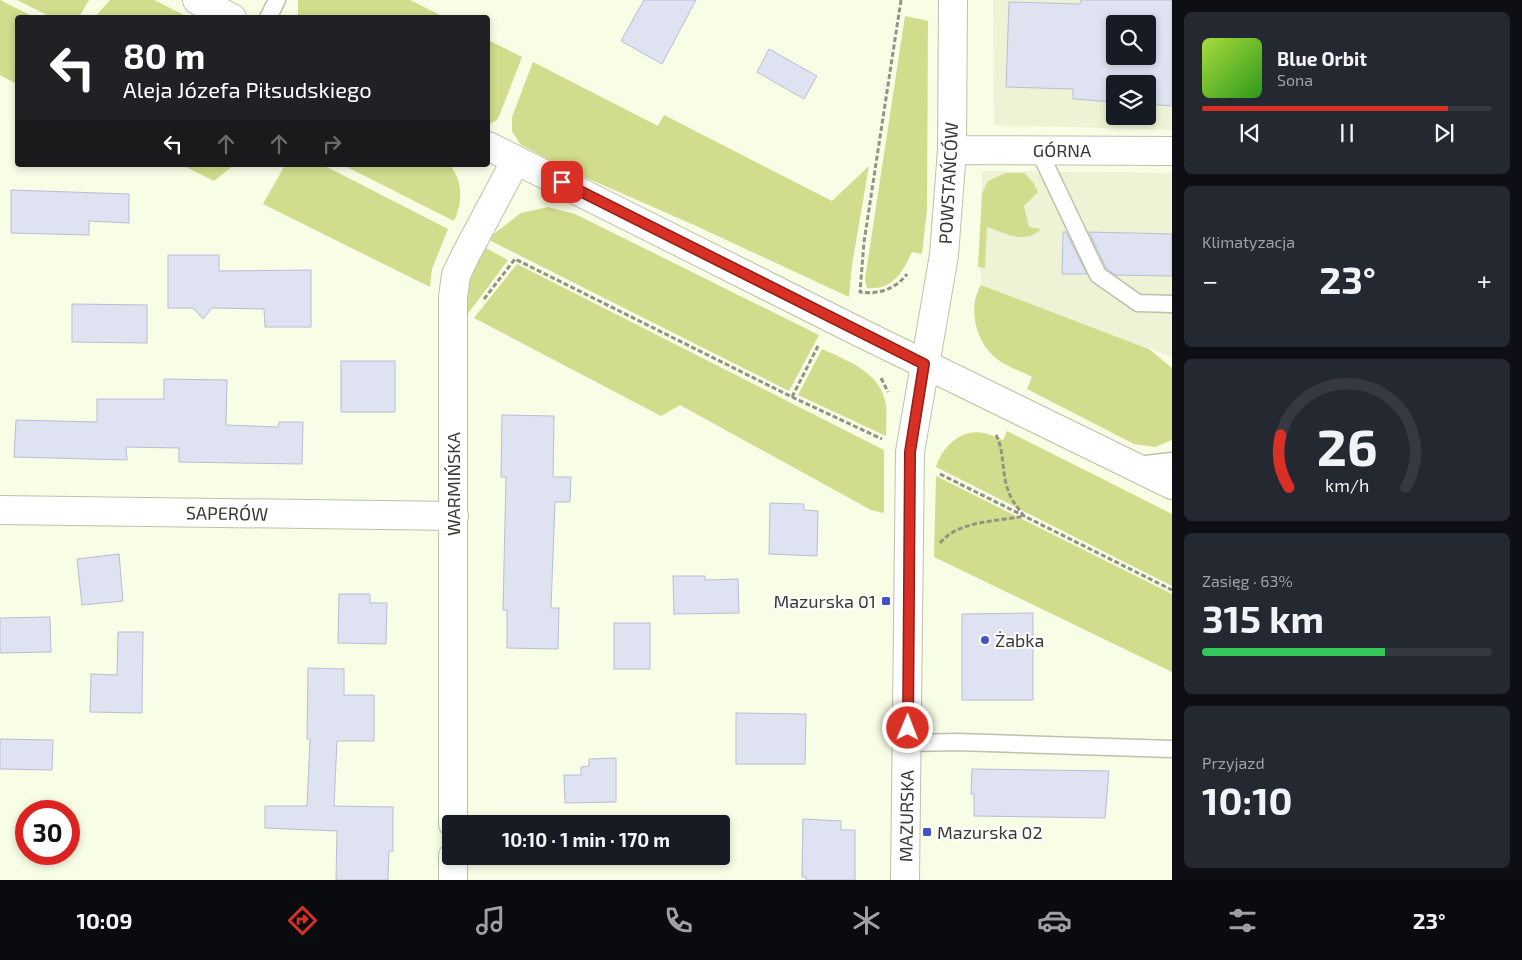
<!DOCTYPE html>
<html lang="pl">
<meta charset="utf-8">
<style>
body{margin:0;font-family:"Exo 2",sans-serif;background:#242831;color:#f1f3f6;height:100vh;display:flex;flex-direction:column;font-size:19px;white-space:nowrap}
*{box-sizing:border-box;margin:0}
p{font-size:16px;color:#9ea1a6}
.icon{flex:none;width:28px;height:28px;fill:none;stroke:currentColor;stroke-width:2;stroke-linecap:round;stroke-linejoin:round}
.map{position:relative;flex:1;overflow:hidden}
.sheet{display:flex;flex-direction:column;gap:12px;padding:12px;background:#0d0f14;width:350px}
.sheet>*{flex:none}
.guide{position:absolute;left:15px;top:15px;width:475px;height:152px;border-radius:5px;box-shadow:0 2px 8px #0003;background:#202124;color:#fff;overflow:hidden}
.tools{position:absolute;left:1106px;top:15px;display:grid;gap:10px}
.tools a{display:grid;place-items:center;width:50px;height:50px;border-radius:5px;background:#171b24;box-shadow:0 2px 8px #0003;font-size:25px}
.speed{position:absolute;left:15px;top:800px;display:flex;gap:10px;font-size:25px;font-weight:700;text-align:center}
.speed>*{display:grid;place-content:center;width:65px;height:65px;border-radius:50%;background:#171b24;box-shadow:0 2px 8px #0003;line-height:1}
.speed .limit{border:8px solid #d22;background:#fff;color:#111}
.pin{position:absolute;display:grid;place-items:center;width:42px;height:42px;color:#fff;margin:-21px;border-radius:10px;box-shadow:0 2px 8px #0006}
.me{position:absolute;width:55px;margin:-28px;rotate:1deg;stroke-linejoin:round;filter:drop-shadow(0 0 4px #0008)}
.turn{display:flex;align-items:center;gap:18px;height:105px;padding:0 25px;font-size:22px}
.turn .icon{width:65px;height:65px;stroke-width:2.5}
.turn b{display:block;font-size:35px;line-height:42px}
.lanes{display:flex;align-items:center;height:48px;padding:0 25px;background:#0003;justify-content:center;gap:25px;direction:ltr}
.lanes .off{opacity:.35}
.big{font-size:38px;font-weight:700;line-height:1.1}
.sheet .tile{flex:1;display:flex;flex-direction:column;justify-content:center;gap:8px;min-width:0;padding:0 18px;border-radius:8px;background:#242831}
.sheet .dial{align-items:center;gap:0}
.dial svg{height:130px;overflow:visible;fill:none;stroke:#363941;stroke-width:7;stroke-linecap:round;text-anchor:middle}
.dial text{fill:#f1f3f6;stroke:none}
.song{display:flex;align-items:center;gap:15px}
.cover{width:60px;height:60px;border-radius:8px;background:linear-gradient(135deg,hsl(80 70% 55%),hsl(110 70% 35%))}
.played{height:5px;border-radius:2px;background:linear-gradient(90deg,#d93025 85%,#363941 85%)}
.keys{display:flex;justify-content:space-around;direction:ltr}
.heat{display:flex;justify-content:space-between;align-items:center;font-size:28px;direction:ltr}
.charge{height:8px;border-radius:4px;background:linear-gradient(90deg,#34c759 63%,#363941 0)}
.trip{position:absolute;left:442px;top:815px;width:288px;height:50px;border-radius:5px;background:#171b24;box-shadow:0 2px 8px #0003;font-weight:700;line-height:50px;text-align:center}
.tab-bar{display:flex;height:80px;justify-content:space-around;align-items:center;background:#090b0e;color:#9ea1a6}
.tab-bar .icon{width:35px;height:35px}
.tab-bar .current{color:#d93025}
.tab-bar b{font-size:22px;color:#f1f3f6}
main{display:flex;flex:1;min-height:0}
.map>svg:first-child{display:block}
.built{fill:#edf3d4;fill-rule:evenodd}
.green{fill:#d1dc8c}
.building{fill:#dee2f1;stroke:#b8bed4;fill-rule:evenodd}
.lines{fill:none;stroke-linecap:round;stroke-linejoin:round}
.service-casing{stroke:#bdc1aa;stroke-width:19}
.minor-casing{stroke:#bdc1aa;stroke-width:30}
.primary-casing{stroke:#bdc1aa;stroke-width:30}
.path{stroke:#919484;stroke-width:3;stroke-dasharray:5 2.5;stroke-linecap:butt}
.service{stroke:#fff;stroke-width:16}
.minor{stroke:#fff;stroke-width:28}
.primary{stroke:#fff;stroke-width:28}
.route-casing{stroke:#8d1f18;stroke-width:12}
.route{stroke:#d93025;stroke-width:9}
.poi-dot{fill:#4751c6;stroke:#fff;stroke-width:2}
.labels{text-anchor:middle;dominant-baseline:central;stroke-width:4;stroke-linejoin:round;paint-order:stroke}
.street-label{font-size:18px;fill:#393a31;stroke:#fff}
.poi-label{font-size:18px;fill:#393a31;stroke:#fff;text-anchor:start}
</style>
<main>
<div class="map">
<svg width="1172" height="880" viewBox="0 0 1172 880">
<rect width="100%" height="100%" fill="#f8fde5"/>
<path class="built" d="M 993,0 L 1172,0 L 1172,130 L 994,125 ZM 1115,24 L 1148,24 L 1148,56 L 1115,56 ZM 1115,84 L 1148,84 L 1148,116 L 1115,116 Z
M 982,171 L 1172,173 L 1172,357 L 981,285 Z"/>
<path class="green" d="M 0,0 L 34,17 L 18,18 L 17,84 L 0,75 Z
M 17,0 L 89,0 L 79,17 L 51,17 Z
M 110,0 L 154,0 L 188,17 L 95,17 Z
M 298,0 L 410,0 L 444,17 L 298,17 Z
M 905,16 L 928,21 L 927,209 L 922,254 L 912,252 C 903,272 892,291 867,288 L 865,279 Z
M 488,40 L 522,57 L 500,114 L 497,120 L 488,125 Z
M 533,62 L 658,126 L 664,115 L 832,201 L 869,166 L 852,265 L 849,297 L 694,225 L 564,168 L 520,144 L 512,131 L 512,117 Z
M 182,165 L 234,165 L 214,181 Z
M 285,165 L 323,165 L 448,229 L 432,269 L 430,287 L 263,204 Z
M 343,165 L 450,165 C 463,183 463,201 454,221 Z
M 1006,173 L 1024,173 L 1033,182 L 1038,192 L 1024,206 L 1029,227 L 1041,229 C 1025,245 1005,233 987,227 L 985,268 L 978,267 L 982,193 L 988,181 Z
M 548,207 L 575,214 L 819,335 L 789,391 L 487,239 L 521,213 Z
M 482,246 L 508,260 L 467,315 L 469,278 Z
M 517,264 L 884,450 L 884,513 L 871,510 L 680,405 L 661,416 L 474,318 Z
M 981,285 L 1149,349 L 1172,368 L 1172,440 L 1155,447 L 1134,444 L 1027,389 L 1032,377 C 1021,371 1007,367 997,359 C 976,343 967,308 981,285 Z
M 822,349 C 848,361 881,372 886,405 C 887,415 886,426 886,436 L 798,395 Z
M 1007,431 L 1172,514 L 1172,586 L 936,467 C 942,447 961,428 984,433 C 990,434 997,438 1003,440 Z
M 936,476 L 1172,594 L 1172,672 L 934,557 Z"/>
<path class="building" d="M 644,0 L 696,0 L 662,64 L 621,41 Z
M 1081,0 L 1172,0 L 1172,106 L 1148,104 L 1148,84 L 1115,84 L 1115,102 L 1073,99 L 1073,89 L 1006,87 L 1009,2 L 1080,4 ZM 1115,24 L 1148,24 L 1148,56 L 1115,56 Z
M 769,49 L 817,76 L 804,99 L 757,72 Z
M 11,190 L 129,194 L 129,223 L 89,221 L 89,235 L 11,233 Z
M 1063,232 L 1066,232 L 1087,274 L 1062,274 Z
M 1089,232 L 1172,234 L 1172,276 L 1115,275 L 1106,268 Z
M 168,255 L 219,255 L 219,271 L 311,270 L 311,327 L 265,327 L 264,309 L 212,308 L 203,319 L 193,308 L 168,308 Z
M 72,304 L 147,305 L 147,343 L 72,342 Z
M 341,361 L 395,361 L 395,412 L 341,412 Z
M 164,379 L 227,380 L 226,425 L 278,427 L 279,422 L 303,422 L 302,464 L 179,462 L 179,448 L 126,447 L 127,460 L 14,457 L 16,420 L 97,422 L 97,399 L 164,399 Z
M 502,415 L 554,416 L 553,477 L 571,477 L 570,502 L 555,502 L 551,608 L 559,608 L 558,649 L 507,648 L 507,610 L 503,610 L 506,477 L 501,477 Z
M 770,503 L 804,504 L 804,510 L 818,511 L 817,556 L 769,554 Z
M 119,554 L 123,601 L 82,605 L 77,559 Z
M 673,576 L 705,576 L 705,580 L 738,579 L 739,613 L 674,614 Z
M 339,594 L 370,594 L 370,603 L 387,603 L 386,644 L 338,643 Z
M 1033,613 L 1033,700 L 962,700 L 962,614 Z
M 50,617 L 51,652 L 0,653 L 0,618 Z
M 614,623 L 650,623 L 650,669 L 614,669 Z
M 118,632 L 143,632 L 142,713 L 90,712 L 91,674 L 117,675 Z
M 308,668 L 344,669 L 344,695 L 374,695 L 374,741 L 337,741 L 334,806 L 393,807 L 393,851 L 389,851 L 388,880 L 336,880 L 337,831 L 265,828 L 265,806 L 307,806 L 310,739 L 307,739 Z
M 736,713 L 806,714 L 805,764 L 736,764 Z
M 0,739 L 53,740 L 52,770 L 0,769 Z
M 616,758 L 616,802 L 565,803 L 564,775 L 581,775 L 581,767 L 589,766 L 589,759 Z
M 972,769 L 1109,771 L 1105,818 L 974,816 L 974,794 L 971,794 Z
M 803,819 L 841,821 L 841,830 L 855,830 L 855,880 L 806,880 L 806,877 L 802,877 Z"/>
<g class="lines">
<g class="service-casing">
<path id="service" d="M 268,18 L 277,0
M 1039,151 L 1098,275 L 1138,303 L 1172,304
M 1137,465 L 1172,461
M 907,743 L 958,742 L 1172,749"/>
</g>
<g class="minor-casing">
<path id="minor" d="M 952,150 L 1172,151
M 0,510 L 454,516
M 453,824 L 453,297 L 456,275 L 465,256 L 516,160
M 453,880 L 453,856
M 905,880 L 910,452 L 944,255 L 952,150 L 953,0"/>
</g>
<g class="primary-casing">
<path id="primary" d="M 197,0 L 232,18
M 488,146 L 857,331 L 1172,485"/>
</g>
<path class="path" d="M 901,0 L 864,242 L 860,292 C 878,295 896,289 907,274
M 484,299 L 515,259 L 792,397 L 882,439
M 881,378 L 888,392
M 792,397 L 818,346
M 940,474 L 1172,590
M 940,543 C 959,520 996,522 1024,516 C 1018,508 1011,500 1008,490 C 1001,471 1005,450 995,433"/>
<use href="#service" class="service"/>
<use href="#minor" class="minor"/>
<use href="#primary" class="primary"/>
</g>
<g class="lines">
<g class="route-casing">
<path id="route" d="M 562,182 L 924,364 L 910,452 L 908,728"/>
</g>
<use href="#route" class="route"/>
</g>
<g class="poi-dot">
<rect x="881" y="596" width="10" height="10" rx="2.5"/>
<circle cx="985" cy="640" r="5"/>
<rect x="922" y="827" width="10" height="10" rx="2.5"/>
</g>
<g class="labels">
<g class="street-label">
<text x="1062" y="150">GÓRNA</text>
<text transform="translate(948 183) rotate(-87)">POWSTAŃCÓW</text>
<text transform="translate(453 484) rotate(-90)">WARMIŃSKA</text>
<text transform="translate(227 513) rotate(1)">SAPERÓW</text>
<text transform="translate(906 816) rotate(-89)">MAZURSKA</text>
</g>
<g class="poi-label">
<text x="876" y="601" text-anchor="end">Mazurska 01</text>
<text x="995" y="640">Żabka</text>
<text x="937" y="832">Mazurska 02</text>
</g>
</g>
</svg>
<div class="tools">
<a><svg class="icon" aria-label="search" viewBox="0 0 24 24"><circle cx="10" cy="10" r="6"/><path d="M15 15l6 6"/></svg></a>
<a><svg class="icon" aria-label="layers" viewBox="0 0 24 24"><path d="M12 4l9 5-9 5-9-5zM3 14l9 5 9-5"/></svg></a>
</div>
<div class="speed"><div class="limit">30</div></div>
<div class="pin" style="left:562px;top:182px;background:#d93025"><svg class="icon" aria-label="arrive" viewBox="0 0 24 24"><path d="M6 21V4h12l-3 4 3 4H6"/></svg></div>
<svg class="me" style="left:908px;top:728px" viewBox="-20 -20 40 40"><circle r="17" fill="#d93025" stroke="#fff" stroke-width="3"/><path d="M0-11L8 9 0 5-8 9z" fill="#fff"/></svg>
<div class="trip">10:10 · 1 min · 170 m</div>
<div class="guide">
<div class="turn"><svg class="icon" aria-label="left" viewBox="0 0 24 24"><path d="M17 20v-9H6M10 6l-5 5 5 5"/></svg><div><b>80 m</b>Aleja Józefa Piłsudskiego</div></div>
<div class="lanes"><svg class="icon" aria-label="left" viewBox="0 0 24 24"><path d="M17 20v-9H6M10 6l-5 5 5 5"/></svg><svg class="icon off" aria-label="ahead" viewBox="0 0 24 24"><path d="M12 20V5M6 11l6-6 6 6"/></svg><svg class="icon off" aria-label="ahead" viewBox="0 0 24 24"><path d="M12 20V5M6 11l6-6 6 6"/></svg><svg class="icon off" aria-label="right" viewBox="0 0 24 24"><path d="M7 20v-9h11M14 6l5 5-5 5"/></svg></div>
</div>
</div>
<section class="sheet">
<div class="tile">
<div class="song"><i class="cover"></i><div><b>Blue Orbit</b><p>Sona</p></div></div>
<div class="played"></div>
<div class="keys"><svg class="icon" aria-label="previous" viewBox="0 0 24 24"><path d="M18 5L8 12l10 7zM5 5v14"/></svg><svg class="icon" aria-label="pause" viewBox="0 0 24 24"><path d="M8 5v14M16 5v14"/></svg><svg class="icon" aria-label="next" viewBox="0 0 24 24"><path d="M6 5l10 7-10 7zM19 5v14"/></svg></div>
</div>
<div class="tile"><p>Klimatyzacja</p>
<div class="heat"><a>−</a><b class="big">23°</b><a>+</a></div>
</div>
<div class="tile dial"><svg viewBox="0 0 100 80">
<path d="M14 69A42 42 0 1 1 86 69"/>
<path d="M14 69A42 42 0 0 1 9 37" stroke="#d93025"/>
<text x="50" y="56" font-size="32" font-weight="700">26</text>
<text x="50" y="72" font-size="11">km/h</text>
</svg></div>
<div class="tile"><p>Zasięg · 63%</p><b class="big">315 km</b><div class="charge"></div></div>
<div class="tile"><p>Przyjazd</p><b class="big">10:10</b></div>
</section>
</main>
<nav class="tab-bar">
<b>10:09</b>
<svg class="icon current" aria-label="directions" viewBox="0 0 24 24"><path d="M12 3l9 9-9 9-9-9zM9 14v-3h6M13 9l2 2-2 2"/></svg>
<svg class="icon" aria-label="music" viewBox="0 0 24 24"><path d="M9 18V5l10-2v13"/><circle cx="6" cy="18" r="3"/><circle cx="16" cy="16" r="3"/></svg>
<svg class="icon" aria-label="phone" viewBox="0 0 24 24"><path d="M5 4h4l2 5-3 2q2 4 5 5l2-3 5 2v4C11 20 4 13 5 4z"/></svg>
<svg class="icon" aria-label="climate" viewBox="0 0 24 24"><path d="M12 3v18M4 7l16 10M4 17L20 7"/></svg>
<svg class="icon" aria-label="car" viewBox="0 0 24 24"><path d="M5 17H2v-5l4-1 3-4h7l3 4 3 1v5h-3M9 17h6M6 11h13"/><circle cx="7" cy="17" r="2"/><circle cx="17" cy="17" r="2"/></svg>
<svg class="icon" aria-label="filters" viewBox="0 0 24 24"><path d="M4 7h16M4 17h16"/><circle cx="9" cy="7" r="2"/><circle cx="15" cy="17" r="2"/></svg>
<b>23°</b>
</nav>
